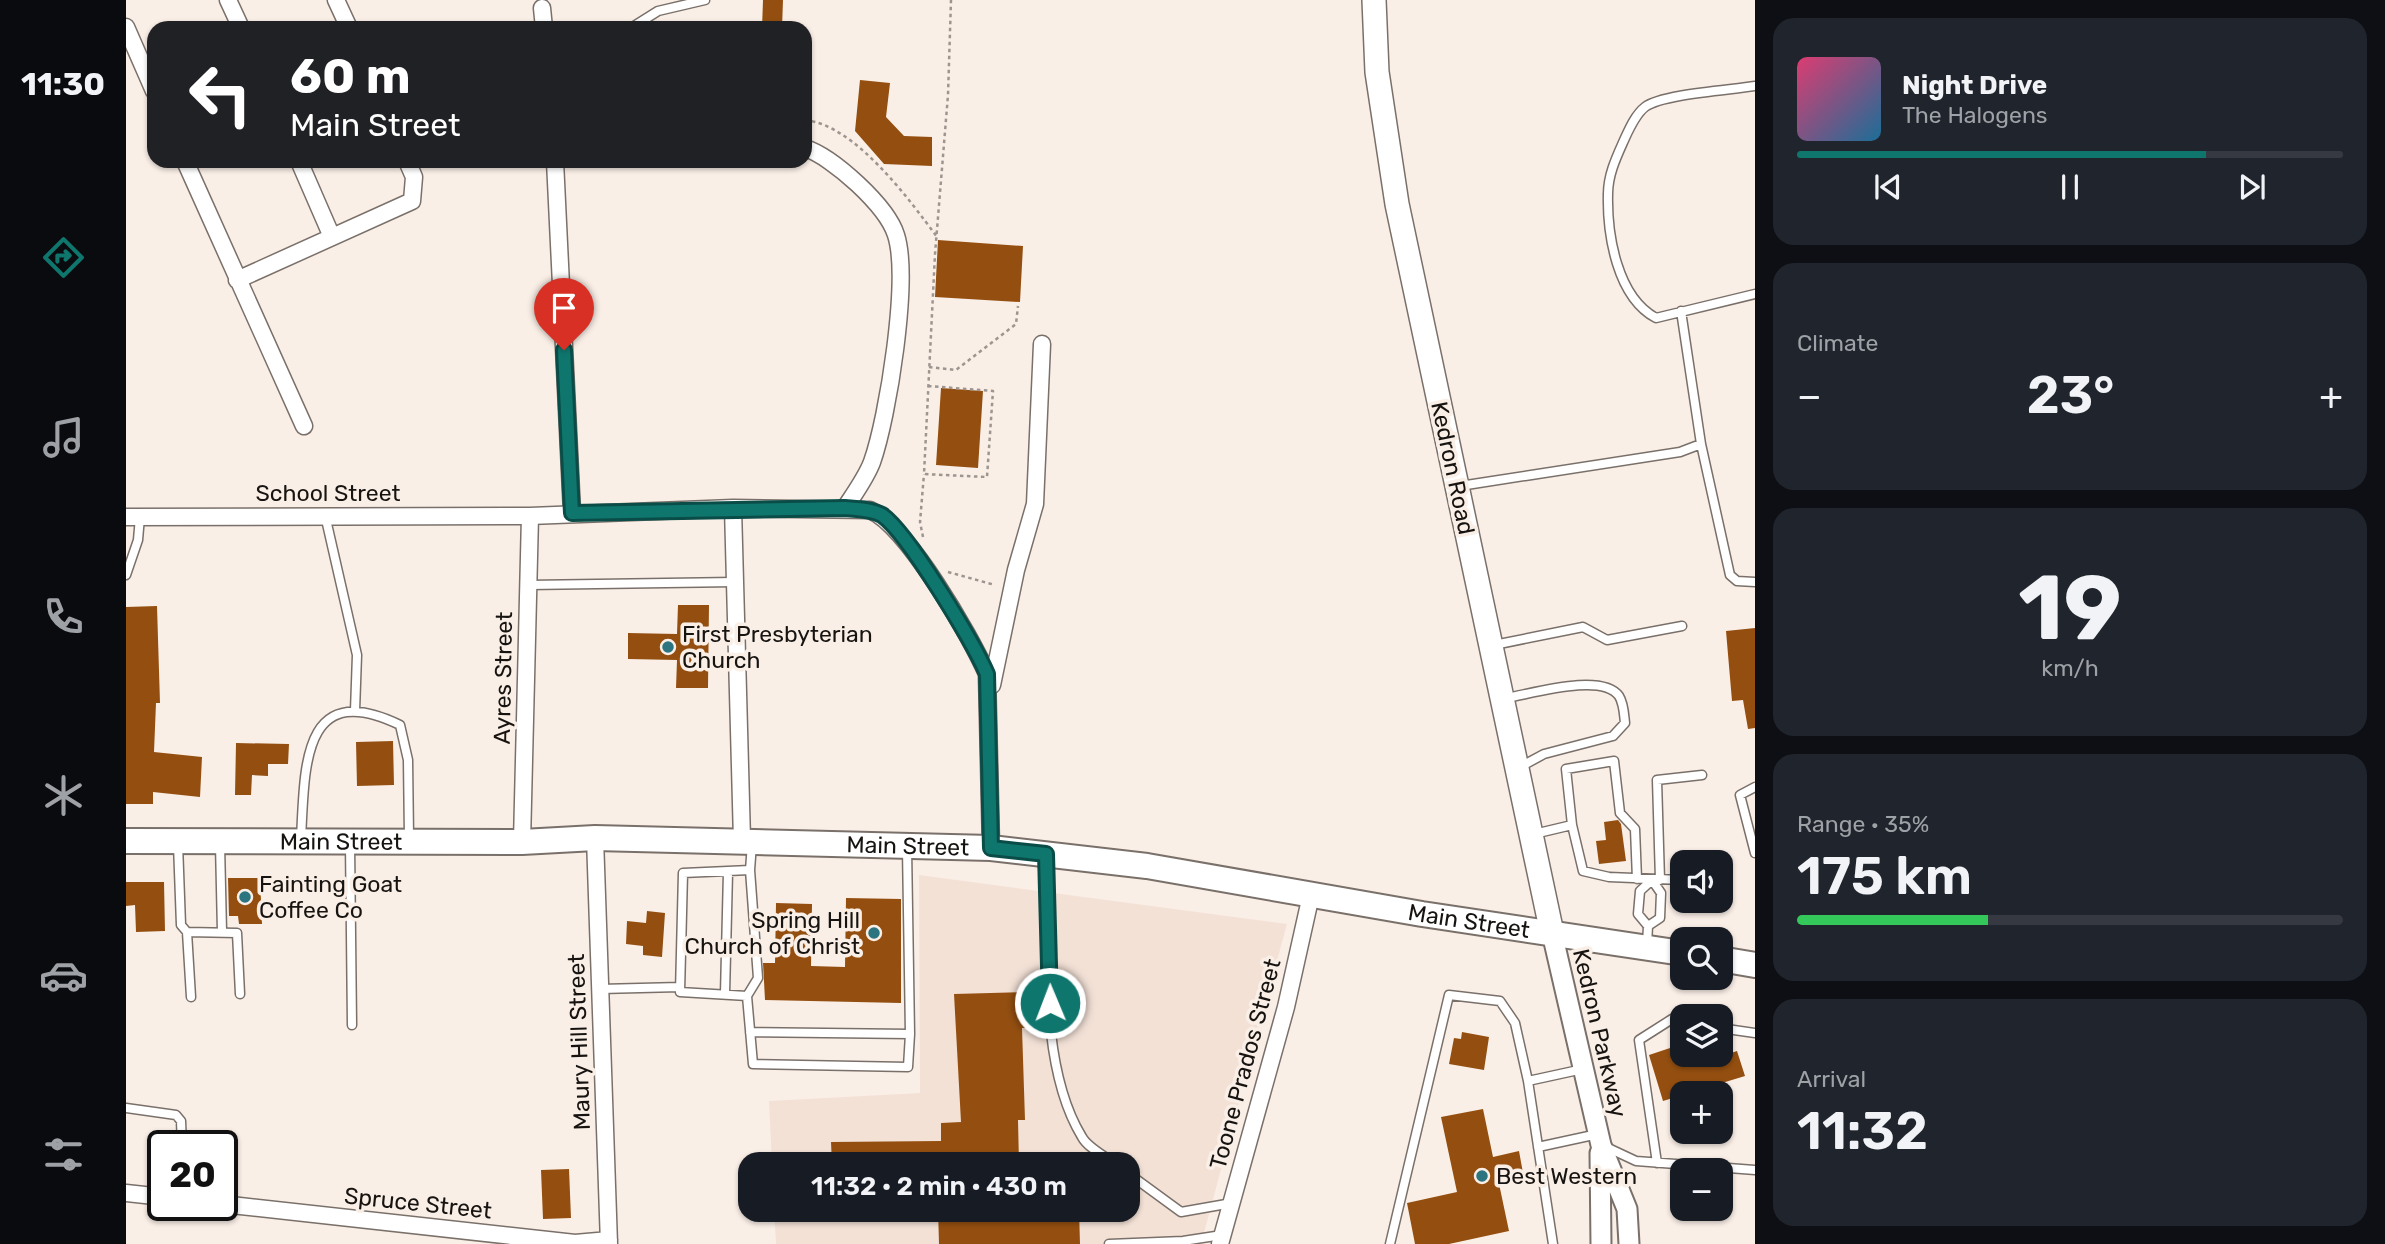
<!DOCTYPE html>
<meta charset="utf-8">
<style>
body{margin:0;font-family:Rubik,sans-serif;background:#20242c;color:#f1f3f6;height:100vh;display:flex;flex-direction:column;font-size:26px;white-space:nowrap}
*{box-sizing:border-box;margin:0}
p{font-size:23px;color:#9ea1a6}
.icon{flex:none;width:38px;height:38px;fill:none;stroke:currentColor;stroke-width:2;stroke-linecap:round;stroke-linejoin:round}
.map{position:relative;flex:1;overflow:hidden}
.panel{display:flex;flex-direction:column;gap:18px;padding:18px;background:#0d0f14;width:630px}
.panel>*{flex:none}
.top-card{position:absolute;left:21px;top:21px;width:665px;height:147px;border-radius:21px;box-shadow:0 2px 5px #0004;background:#202124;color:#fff;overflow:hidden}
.controls{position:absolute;left:1544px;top:850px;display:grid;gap:14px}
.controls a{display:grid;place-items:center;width:63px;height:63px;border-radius:14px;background:#171b24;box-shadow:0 2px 5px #0004;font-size:35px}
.speed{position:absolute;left:21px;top:1130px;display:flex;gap:14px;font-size:35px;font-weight:700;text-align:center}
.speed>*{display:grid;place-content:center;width:91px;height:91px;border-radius:50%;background:#171b24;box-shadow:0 2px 5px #0004;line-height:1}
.speed .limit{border:4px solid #111;border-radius:10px;background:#fff;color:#111}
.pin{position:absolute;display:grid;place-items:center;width:60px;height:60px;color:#fff;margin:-72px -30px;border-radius:50% 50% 50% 0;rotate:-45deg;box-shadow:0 0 7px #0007}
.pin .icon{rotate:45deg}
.me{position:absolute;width:77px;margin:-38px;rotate:359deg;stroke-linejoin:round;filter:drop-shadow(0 0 5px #0008)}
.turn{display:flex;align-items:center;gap:24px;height:147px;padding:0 28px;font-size:32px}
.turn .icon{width:91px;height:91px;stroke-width:2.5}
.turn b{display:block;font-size:49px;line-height:60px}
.big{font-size:52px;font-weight:600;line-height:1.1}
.panel .widget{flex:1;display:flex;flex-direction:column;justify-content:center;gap:10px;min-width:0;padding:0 24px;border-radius:21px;background:#20242c}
.panel .dial{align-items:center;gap:0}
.dial b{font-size:91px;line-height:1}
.song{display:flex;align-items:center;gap:21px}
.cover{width:84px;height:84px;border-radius:10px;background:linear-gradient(135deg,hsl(340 70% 55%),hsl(200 70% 35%))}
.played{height:7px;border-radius:4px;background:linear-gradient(90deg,#0f766e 75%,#363941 75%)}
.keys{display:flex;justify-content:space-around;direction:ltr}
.heat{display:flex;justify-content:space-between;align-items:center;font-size:38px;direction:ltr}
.charge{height:10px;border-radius:5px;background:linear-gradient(90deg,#34c759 35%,#363941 0)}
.trip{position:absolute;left:612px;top:1152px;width:402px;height:70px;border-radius:21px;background:#171b24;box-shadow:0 2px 5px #0004;font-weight:600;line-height:70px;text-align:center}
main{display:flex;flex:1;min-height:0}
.tabs{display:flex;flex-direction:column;width:126px;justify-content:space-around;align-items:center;background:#090b0e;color:#9ea1a6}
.tabs .icon{width:49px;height:49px}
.tabs .current{color:#0f766e}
.tabs b{font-size:32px;color:#f1f3f6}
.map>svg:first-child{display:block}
.built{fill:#f3e1d6}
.building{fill:#944f10}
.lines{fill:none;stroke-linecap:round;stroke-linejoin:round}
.service-casing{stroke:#7a706a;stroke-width:11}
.minor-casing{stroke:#7a706a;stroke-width:19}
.tertiary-casing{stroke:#7a706a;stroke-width:23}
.secondary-casing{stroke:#7a706a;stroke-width:26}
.primary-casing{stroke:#7a706a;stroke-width:28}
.path{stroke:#9d958f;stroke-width:2.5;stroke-dasharray:3.5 3.5;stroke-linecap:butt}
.service{stroke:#fff;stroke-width:8}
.minor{stroke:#fff;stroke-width:16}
.tertiary{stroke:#fff;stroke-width:19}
.secondary{stroke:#fff;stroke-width:23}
.primary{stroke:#fff;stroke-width:24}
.route-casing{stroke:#0a4d48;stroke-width:18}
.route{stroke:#0f766e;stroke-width:12}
.poi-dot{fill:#2c747f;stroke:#faefe7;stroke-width:2.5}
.labels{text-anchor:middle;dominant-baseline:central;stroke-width:7;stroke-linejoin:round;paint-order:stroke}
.street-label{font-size:23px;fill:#161310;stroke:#faefe7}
.poi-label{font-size:23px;fill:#161310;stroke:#faefe7;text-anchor:start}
</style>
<main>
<nav class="tabs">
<b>11:30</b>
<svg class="icon current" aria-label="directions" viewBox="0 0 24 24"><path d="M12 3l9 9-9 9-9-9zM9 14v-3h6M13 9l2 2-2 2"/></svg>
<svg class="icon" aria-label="music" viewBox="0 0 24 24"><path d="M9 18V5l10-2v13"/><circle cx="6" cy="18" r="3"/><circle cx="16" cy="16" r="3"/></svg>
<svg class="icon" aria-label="phone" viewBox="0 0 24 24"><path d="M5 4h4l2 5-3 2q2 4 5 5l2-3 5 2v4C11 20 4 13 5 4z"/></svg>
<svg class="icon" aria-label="climate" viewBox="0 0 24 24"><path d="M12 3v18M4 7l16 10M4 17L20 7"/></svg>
<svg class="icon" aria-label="car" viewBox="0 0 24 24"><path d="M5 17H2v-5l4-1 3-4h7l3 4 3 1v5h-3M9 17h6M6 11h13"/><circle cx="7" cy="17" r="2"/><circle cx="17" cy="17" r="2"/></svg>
<svg class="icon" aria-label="filters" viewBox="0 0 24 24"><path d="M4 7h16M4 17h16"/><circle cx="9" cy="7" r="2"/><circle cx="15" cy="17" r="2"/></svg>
</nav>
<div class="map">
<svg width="1629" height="1244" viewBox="0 0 1629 1244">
<rect width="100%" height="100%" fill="#faefe7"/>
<path class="built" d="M 793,875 L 1161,924 L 1075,1244 L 650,1244 L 648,1209 L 1003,1209 L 1003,1164 L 646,1164 L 643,1101 L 794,1093 Z"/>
<path class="building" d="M 637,0 L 657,0 L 656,28 L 636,28 Z
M 734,80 L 764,83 L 760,117 L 778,136 L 806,137 L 806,166 L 758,164 L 729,131 Z
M 812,240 L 897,246 L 894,302 L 809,297 Z
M 815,388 L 857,391 L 852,468 L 810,465 Z
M 552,605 L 583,605 L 582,688 L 550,688 L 551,660 L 502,659 L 502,633 L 551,634 Z
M 31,606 L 34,703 L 30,703 L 28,752 L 76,757 L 74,797 L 27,792 L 27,804 L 0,804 L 0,607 Z
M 1629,628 L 1629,728 L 1622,729 L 1617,700 L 1606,701 L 1600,631 Z
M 267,741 L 268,785 L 231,786 L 230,742 Z
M 110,743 L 163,744 L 162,764 L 142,764 L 142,776 L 126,775 L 125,795 L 109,795 Z
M 1492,820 L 1495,824 L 1500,861 L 1473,864 L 1470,841 L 1480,840 L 1478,822 Z
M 102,878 L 134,878 L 136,924 L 113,924 L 112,916 L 103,916 Z
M 0,882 L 38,882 L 39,931 L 10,932 L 9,905 L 0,906 Z
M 720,898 L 775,899 L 775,1003 L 639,1000 L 637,963 L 649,963 L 650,903 L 686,904 L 685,966 L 719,967 Z
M 521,911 L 539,913 L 536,957 L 517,955 L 517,946 L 500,944 L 501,921 L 520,923 Z
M 901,992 L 902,1028 L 896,1028 L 899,1120 L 892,1120 L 893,1164 L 706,1164 L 705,1142 L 815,1141 L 815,1123 L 835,1122 L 828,994 Z
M 1336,1032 L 1363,1037 L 1358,1070 L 1323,1064 L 1328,1038 L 1335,1039 Z
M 1556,1044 L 1556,1055 L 1569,1055 L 1572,1064 L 1611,1051 L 1619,1076 L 1537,1101 L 1523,1055 Z
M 1357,1109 L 1367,1157 L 1393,1151 L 1397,1173 L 1372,1179 L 1383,1231 L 1323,1244 L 1289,1244 L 1281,1203 L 1331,1192 L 1315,1117 Z
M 443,1169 L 445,1218 L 417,1219 L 415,1170 Z
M 812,1209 L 953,1209 L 954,1244 L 813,1244 Z"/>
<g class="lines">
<g class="service-casing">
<path id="service" d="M 505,28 L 532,11 L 579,0
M 1629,86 C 1605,90 1536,94 1519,107 C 1510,114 1504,127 1499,138 C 1491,156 1482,174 1482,194 C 1481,235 1491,297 1530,318 L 1629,294
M 1555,311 L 1575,444
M 1334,486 L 1554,452 L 1575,444 L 1604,575 L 1611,581 L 1629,582
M 199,515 L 231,655 L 229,711
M 0,575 L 12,540 L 14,517
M 402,585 L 609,582
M 1368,645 L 1457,627 L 1481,640 L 1556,626
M 1380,698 C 1405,694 1476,672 1493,696 C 1498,704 1498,715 1499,723 L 1487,736 L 1418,754 L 1394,767
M 1629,787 L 1614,795 L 1629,853
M 1446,825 L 1440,769 L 1488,761 L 1494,813 L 1509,829 L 1511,879
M 1408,834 L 1446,825 L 1457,871 L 1483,877 L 1556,880
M 175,838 C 179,769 175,677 274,725 L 282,760 L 283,837
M 52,844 L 55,925 L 61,932 L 65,997
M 94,844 L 96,932
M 224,844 L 226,1025
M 781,848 L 784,1034
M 920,856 C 923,940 911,1064 956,1137 C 962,1148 979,1156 989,1164
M 1534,880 L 1531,780 L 1576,775
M 61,932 L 111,933 L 114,994
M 1521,944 L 1522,926 L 1512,914 L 1514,891 L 1526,880 L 1535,893 L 1534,918 L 1522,926
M 474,989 L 554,987
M 599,994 L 602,872
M 621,996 L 632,978 L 624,870 L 626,844
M 1594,1028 L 1629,1033
M 624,1032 L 784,1034 L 782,1067 L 627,1064 L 621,996 L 554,992 L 557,873 L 624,870
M 1402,1081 L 1457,1069
M 0,1108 L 50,1115 L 55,1121 L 56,1146
M 1478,1146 L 1510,1161 L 1629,1170
M 1412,1147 L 1472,1134
M 1531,1163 L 1513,1040 L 1546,1019 L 1556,1021
M 1003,1174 L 1055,1212 L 1106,1203
M 983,1244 L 1057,1241 L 1096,1235
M 1264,1244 L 1323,995 L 1374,1001 L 1389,1023 L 1402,1081 L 1427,1244"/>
</g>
<g class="minor-casing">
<path id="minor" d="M 102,0 L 115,28
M 210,0 L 223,28
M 416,8 L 418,28
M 0,27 L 28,91
M 679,148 C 707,157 761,206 770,235 C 784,279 762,417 746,462 C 740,478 728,494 719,508
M 59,161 L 178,426
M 173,161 L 206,237
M 429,161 L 446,513
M 111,280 L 286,201 L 288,177 L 281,161
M 607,508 L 616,840
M 0,517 L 404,516 L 607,508 L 744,510 C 781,526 844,635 861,674 L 865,848
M 866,685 L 890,570 L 909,504 L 916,344
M 469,838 L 483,1244
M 396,842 L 404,516
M 0,1193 L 37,1197
M 96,1204 L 449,1243 L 483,1240
M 1094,1244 L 1160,1007 L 1185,895"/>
</g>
<g class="tertiary-casing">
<path id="tertiary" d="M 1426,933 L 1475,1145 L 1501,1209 L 1503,1244
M 1474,1153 L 1475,1244"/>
</g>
<g class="secondary-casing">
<path id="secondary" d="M 1248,0 L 1251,72 L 1271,204 L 1426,933"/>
</g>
<g class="primary-casing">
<g id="primary">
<path id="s1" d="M 0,841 L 396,842 L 469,838 L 865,848 L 1021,866 L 1296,914 L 1556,953"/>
<path d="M 1594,959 L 1629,965"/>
</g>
</g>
<path class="path" d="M 679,120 C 729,125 783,199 811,237
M 803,367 L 830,370 L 890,324 L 892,306
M 802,386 L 867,391 L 861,477 L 798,474 L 809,254 L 822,95 L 825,0
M 797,537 L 794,522 L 798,474
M 822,572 L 869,585"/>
<use href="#service" class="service"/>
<use href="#minor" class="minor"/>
<use href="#tertiary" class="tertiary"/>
<use href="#secondary" class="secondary"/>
<use href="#primary" class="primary"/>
</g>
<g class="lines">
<g class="route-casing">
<path id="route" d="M 438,350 L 446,513 L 719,508 C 731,509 745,509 756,515 C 782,533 847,642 861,674 L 865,848 L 920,854 L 924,1003"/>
</g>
<use href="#route" class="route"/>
</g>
<g class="poi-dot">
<circle cx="542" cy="647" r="7"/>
<circle cx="119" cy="897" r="7"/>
<circle cx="748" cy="933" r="7"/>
<circle cx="1356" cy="1176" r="7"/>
</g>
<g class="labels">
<g class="street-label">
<text transform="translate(1327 468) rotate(78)">Kedron Road</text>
<text x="202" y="493">School Street</text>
<text transform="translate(377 678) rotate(-89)">Ayres Street</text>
<text stroke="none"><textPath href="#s1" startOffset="215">Main Street</textPath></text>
<text stroke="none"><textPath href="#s1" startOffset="782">Main Street</textPath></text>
<text stroke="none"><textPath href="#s1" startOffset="1349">Main Street</textPath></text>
<text transform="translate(1474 1033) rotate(77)">Kedron Parkway</text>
<text transform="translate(453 1042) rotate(-92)">Maury Hill Street</text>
<text transform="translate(1119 1064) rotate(-75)">Toone Prados Street</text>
<text transform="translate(292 1203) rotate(6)">Spruce Street</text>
</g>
<g class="poi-label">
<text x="556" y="634">First Presbyterian<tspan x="556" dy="26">Church</tspan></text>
<text x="133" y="884">Fainting Goat<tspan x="133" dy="26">Coffee Co</tspan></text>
<text x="734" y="920" text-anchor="end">Spring Hill<tspan x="734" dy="26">Church of Christ</tspan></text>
<text x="1370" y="1176">Best Western</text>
</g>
</g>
</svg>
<div class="controls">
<a><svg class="icon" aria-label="sound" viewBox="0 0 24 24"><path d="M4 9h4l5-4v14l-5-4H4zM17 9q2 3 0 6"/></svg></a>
<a><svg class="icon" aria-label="search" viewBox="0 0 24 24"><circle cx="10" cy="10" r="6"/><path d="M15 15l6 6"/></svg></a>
<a><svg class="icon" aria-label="layers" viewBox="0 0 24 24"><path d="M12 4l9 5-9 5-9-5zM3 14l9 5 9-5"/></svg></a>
<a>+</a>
<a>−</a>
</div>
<div class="speed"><div class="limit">20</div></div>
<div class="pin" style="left:438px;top:350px;background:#d93025"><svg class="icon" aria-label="arrive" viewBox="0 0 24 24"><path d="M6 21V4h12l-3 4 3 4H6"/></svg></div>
<svg class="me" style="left:924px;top:1003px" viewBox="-20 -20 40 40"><circle r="17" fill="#0f766e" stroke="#fff" stroke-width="3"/><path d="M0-11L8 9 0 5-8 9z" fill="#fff"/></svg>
<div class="trip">11:32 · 2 min · 430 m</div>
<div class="top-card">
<div class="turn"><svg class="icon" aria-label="left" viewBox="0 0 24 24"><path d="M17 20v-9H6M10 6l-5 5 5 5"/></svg><div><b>60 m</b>Main Street</div></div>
</div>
</div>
<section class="panel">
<div class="widget">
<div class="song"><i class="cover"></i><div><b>Night Drive</b><p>The Halogens</p></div></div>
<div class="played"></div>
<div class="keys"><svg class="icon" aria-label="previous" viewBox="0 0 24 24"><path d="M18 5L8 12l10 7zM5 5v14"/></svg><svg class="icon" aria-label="pause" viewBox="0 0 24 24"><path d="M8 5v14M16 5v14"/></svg><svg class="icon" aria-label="next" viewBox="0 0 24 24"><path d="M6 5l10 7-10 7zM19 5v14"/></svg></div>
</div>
<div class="widget"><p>Climate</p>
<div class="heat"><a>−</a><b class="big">23°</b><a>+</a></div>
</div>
<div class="widget dial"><b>19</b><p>km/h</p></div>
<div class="widget"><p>Range · 35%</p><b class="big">175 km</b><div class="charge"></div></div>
<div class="widget"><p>Arrival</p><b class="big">11:32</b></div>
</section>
</main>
